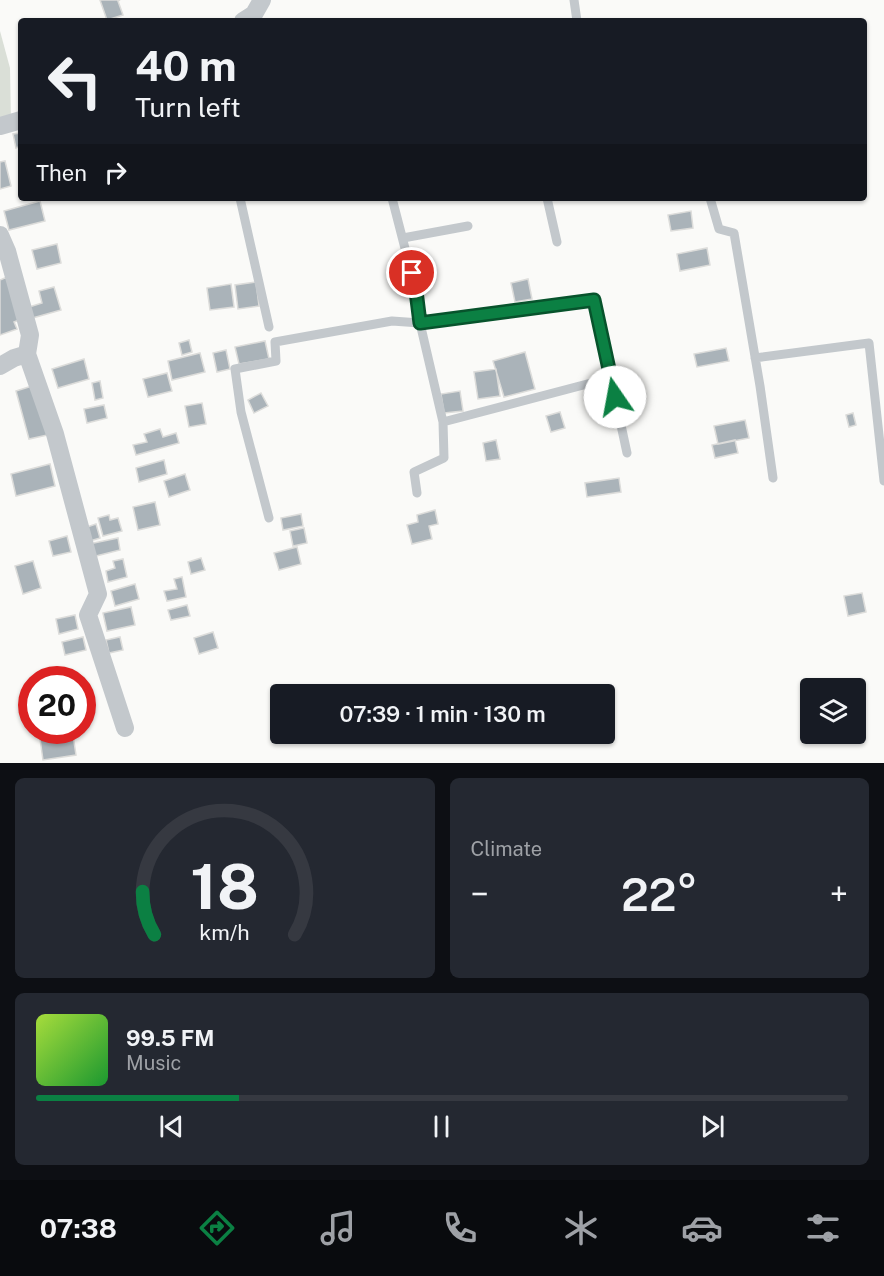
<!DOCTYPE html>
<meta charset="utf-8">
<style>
body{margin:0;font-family:"Public Sans",sans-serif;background:#242831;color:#f1f3f6;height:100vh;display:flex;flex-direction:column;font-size:22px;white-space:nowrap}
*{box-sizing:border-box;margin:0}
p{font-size:20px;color:#9ea1a6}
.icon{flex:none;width:33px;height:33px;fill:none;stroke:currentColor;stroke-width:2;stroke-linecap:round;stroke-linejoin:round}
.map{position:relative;height:763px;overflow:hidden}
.panel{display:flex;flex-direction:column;gap:15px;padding:15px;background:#0d0f14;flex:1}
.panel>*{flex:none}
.guide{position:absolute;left:18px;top:18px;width:849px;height:183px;border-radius:6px;box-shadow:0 2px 4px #0004;background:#171b24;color:#f1f3f6;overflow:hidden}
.tools{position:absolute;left:800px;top:678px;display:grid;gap:12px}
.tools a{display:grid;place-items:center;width:66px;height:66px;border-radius:6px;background:#171b24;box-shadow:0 2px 4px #0004;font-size:30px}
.speed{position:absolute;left:18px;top:666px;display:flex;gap:12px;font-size:30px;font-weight:700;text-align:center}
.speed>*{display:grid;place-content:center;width:78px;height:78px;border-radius:50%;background:#171b24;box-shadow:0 2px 4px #0004;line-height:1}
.speed .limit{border:9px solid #d22;background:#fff;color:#111}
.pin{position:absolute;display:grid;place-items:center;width:51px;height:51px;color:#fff;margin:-26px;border:3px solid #fff;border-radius:50%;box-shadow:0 2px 6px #0007}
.me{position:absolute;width:66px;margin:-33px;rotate:348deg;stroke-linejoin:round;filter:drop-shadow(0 0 4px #0008)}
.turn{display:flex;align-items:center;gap:21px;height:126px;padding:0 18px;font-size:27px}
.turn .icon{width:78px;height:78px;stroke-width:2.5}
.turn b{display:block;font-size:42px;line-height:51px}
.then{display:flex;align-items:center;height:57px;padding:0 18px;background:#0003;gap:12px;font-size:22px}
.big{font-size:45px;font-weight:600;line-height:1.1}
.panel .widget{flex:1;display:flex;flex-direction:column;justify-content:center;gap:9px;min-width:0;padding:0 21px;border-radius:9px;background:#242831}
.panel .dial{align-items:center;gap:0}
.dial svg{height:156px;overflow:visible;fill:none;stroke:#363941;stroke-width:7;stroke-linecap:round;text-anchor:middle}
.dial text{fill:#f1f3f6;stroke:none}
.song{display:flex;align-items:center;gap:18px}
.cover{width:72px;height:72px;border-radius:9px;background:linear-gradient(135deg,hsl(80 70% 55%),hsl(130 70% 35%))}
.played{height:6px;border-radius:3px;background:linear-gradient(90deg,#0b8043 25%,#363941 25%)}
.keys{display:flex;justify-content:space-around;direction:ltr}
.heat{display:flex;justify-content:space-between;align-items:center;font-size:33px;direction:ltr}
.panel .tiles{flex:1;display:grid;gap:15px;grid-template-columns:1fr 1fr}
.widget:last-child{grid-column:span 2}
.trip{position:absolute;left:270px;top:684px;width:345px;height:60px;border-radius:6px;background:#171b24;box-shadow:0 2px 4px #0004;font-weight:600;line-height:60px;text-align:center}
.tabs{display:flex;height:96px;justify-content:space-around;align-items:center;background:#090b0e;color:#9ea1a6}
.tabs .icon{width:42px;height:42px}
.tabs .selected{color:#0b8043}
.tabs b{font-size:27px;color:#f1f3f6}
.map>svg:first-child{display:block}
.green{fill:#dadfd7}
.building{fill:#aab3b9;stroke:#dcdcda;stroke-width:1.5}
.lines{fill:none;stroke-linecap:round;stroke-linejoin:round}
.lane{stroke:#c3c8cc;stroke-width:9}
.street{stroke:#c3c8cc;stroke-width:18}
.route-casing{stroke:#07532c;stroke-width:15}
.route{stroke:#0b8043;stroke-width:10}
</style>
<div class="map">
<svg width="884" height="763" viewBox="0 0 884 763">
<rect width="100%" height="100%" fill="#fafaf8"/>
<path class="green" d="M 0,31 L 10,68 L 11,122 L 0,126 Z"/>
<path class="building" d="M 100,0 L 120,0 L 118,1 L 123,15 L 107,20 Z
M 21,133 L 21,146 L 16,148 L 13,134 Z
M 5,161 L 11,186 L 0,189 L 0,162 Z
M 40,201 L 45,221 L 9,230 L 4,211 Z
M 691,211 L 693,228 L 671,231 L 668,215 Z
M 57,244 L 61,263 L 37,269 L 32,250 Z
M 707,248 L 710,265 L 680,271 L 677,254 Z
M 7,277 L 22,319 L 14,322 L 17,329 L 0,335 L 0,280 Z
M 528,279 L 532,299 L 515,302 L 511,283 Z
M 256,282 L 259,306 L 238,309 L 235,285 Z
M 231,284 L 234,307 L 210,310 L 207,288 Z
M 54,287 L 61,310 L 29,319 L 26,308 L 42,303 L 39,291 Z
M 189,340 L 192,352 L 182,355 L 179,343 Z
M 265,341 L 269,359 L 239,364 L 235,347 Z
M 726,348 L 729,361 L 697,367 L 694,354 Z
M 226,350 L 230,369 L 217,372 L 213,353 Z
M 525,352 L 535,389 L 504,397 L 493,361 Z
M 200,353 L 205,372 L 172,380 L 168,361 Z
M 84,359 L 89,379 L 58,388 L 52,369 Z
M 496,369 L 500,396 L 478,399 L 474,372 Z
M 167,373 L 172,391 L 148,397 L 143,379 Z
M 100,381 L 103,398 L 95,400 L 92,383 Z
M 32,386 L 52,434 L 29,439 L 16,391 Z
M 460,391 L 463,411 L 444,413 L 441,394 Z
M 261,393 L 268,406 L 254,413 L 248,400 Z
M 202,403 L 206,424 L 189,427 L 185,406 Z
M 104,405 L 107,418 L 87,423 L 84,409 Z
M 560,412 L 565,428 L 551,432 L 546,416 Z
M 853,413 L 856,425 L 849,427 L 846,415 Z
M 745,420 L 749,438 L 718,444 L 714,426 Z
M 160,429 L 163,437 L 176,433 L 179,443 L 136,455 L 133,445 L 147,442 L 144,434 Z
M 496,440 L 500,459 L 486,461 L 483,443 Z
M 735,440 L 738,453 L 715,458 L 712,445 Z
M 164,460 L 167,474 L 139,482 L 136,468 Z
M 50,464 L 55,486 L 16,496 L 11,474 Z
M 185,474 L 190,490 L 169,497 L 164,481 Z
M 619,478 L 621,492 L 587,497 L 585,483 Z
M 155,502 L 160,525 L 138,530 L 133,507 Z
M 435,510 L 438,524 L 429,526 L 432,539 L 412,544 L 407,525 L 418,522 L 417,515 Z
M 301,514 L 303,526 L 283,530 L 281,518 Z
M 109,515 L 110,520 L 118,518 L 122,531 L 103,536 L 98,518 Z
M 96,524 L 100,538 L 90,541 L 87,527 Z
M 304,528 L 307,543 L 293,546 L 290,531 Z
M 67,536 L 71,552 L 53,556 L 49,541 Z
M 118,538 L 120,550 L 92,557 L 89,544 Z
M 297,547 L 301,564 L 279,570 L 274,553 Z
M 201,558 L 205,570 L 191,574 L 188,562 Z
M 123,559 L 127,577 L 108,582 L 106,571 L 115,568 L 113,561 Z
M 33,561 L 41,588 L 23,594 L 15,566 Z
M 182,577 L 186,597 L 167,601 L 164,591 L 177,589 L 174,579 Z
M 135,584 L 139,599 L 115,606 L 111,591 Z
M 862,593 L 866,612 L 848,616 L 844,596 Z
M 187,605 L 190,616 L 171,620 L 168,610 Z
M 131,607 L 135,625 L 107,631 L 103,613 Z
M 75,615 L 78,629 L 59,634 L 56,619 Z
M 213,632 L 218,648 L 199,654 L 194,638 Z
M 83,637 L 86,650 L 65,655 L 62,642 Z
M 120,637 L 123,650 L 109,653 L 106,640 Z
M 73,735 L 76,755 L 43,760 L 40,739 Z"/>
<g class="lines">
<path class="lane" d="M 574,0 L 577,21
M 240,198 L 269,327
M 392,198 L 416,291 L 420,323 L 443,422 L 444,458 L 414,472 L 417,493
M 547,198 L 557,242
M 710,198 L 719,229 L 734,233 L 760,386 L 773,478
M 403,238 L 468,226
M 755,358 L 869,343 L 884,481
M 443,422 L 610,378
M 269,518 L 241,412 L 235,369 L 276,361 L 275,342 L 392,321 L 420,323 L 594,300 L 627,453"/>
<path class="street" d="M 243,21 L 254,14 L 262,0
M 0,126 L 21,120
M 0,235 L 7,251 L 30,335 L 27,354 L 55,434 L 98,594 L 88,615 L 125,728
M 0,366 L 14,358 L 27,354"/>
</g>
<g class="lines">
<g class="route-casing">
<path id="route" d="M 412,273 L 416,291 L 420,323 L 594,300 L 615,397"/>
</g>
<use href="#route" class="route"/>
</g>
</svg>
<div class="tools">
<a><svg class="icon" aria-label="layers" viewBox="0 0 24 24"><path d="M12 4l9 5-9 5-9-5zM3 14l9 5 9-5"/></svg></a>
</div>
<div class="speed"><div class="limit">20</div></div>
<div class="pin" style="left:412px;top:273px;background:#d93025"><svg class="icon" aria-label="arrive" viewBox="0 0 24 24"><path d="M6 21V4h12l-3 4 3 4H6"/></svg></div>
<svg class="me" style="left:615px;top:397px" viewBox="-20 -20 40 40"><circle r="19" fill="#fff"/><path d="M0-13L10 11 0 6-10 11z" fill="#0b8043"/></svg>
<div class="trip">07:39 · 1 min · 130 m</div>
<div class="guide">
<div class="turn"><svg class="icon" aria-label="left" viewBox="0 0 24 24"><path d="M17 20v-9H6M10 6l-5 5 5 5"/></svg><div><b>40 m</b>Turn left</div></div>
<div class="then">Then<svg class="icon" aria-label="right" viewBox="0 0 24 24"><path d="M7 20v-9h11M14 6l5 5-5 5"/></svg></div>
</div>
</div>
<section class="panel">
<div class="tiles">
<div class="widget dial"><svg viewBox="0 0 100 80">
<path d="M14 69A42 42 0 1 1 86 69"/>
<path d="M14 69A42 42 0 0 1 8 47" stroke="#0b8043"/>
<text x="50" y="56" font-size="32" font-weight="700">18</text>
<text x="50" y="72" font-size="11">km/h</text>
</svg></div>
<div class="widget"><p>Climate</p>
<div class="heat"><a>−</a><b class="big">22°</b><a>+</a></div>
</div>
<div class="widget">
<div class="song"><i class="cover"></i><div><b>99.5 FM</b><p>Music</p></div></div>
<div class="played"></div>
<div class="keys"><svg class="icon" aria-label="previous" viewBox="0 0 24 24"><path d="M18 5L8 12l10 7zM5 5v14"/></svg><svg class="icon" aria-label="pause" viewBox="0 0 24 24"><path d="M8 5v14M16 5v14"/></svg><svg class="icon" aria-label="next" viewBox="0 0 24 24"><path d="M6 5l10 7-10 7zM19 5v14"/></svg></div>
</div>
</div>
</section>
<nav class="tabs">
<b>07:38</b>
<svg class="icon selected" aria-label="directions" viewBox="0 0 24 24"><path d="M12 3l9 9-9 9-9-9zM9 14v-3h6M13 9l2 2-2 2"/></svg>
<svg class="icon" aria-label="music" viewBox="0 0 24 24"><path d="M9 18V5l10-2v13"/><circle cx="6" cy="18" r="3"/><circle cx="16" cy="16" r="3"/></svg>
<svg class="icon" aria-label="phone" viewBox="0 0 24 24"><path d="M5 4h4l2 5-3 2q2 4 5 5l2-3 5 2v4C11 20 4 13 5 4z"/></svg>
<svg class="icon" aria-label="climate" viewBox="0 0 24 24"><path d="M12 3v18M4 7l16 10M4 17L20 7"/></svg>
<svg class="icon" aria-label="car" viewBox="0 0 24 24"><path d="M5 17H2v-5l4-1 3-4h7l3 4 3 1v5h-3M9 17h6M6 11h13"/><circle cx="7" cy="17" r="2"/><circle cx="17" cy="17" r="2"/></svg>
<svg class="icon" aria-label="filters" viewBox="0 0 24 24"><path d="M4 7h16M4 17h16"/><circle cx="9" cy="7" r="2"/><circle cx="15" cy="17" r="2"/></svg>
</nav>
